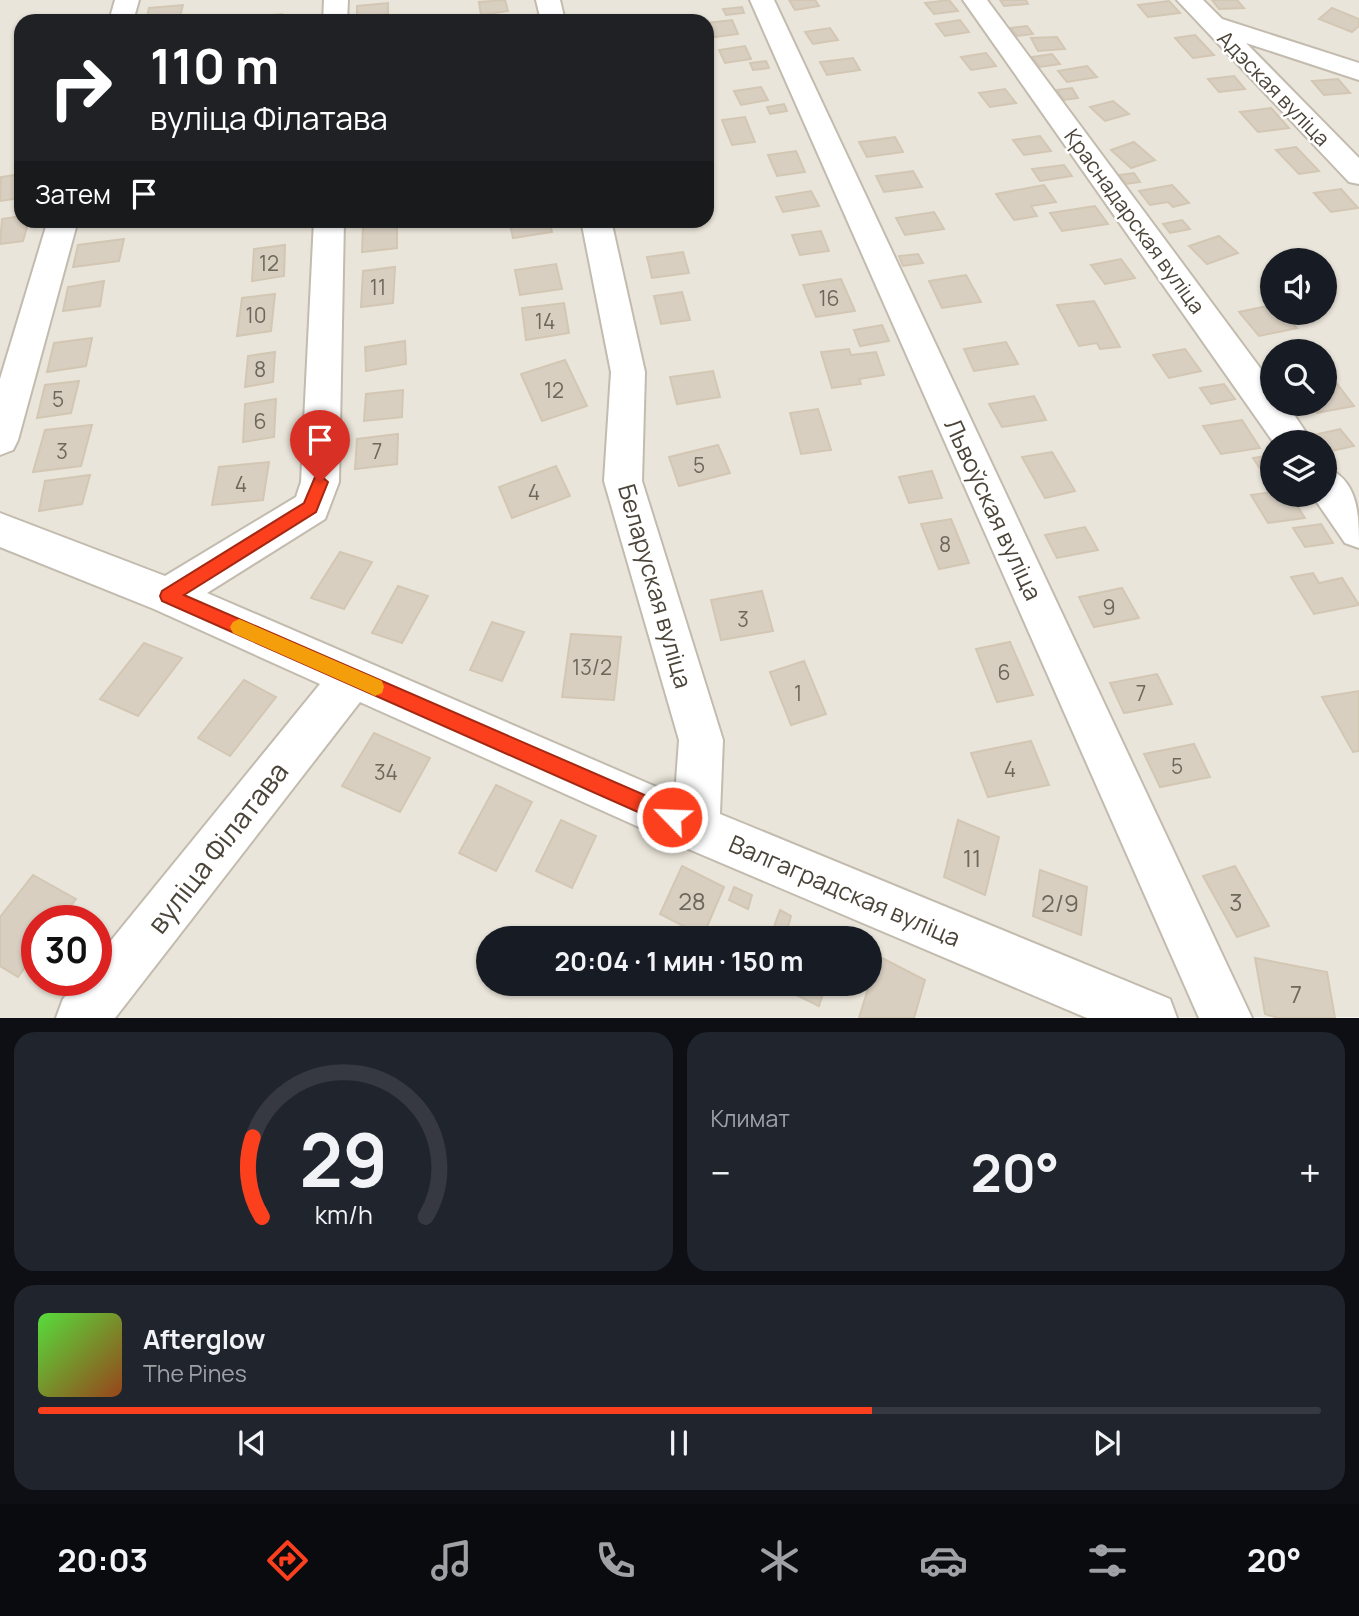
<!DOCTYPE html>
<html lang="ru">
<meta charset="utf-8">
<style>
body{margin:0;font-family:Manrope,sans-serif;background:#20242c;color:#f1f3f6;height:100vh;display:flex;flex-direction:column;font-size:26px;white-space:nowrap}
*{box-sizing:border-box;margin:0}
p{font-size:23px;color:#9ea1a6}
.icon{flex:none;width:38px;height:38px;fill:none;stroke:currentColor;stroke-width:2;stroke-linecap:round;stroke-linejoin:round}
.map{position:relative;height:1018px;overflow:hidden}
.details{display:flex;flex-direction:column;gap:14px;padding:14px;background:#0d0f14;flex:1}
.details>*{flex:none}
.hud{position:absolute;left:14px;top:14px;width:700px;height:214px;border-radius:21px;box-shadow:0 2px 5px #0004;background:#202124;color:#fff;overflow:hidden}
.controls{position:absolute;left:1260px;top:248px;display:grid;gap:14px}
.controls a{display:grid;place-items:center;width:77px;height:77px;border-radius:50%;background:#171b24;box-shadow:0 2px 5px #0004;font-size:35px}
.speed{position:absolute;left:21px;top:905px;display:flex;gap:14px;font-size:35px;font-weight:700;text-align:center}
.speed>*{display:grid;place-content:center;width:91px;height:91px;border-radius:50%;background:#171b24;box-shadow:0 2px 5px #0004;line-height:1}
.speed .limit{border:10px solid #d22;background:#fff;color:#111}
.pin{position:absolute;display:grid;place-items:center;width:60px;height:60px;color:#fff;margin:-72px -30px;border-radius:50% 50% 50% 0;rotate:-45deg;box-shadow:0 0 7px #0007}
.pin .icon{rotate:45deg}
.me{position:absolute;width:77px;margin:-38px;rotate:294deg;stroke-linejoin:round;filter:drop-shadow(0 0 5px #0008)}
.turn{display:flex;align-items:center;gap:24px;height:147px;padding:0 21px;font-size:32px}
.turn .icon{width:91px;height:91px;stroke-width:2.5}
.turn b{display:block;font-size:49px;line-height:60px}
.then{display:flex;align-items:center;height:66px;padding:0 21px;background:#0003;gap:14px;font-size:26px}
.big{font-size:52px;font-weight:700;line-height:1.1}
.details .card{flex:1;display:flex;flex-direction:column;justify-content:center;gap:10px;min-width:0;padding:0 24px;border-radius:21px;background:#20242c}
.details .dial{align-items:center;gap:0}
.dial svg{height:182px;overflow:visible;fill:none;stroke:#363941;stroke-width:7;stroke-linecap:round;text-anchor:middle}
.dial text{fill:#f1f3f6;stroke:none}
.song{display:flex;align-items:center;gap:21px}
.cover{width:84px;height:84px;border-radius:10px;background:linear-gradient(135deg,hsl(110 70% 55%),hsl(20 70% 35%))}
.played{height:7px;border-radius:4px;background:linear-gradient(90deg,#fc3f1d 65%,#363941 65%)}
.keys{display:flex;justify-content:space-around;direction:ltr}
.heat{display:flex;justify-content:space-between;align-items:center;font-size:38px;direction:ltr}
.details .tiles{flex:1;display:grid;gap:14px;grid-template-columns:1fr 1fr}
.card:last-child{grid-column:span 2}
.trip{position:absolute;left:476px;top:926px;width:406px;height:70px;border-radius:35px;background:#171b24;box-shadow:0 2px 5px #0004;font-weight:700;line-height:70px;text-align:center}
.dock{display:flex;height:112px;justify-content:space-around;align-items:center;background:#090b0e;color:#9ea1a6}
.dock .icon{width:49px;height:49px}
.dock .on{color:#fc3f1d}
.dock b{font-size:32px;color:#f1f3f6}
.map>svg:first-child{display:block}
.residential{fill:#eae5da;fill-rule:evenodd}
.building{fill:#d8cfc1;stroke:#d3c7b4;stroke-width:2}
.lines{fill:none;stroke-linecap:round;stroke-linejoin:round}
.minor-casing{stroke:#c2bbae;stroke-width:4}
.minor{fill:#fff;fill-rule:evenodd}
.route{fill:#fc3f1d;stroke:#a42913;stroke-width:2}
.slow{fill:#f59e0b}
.labels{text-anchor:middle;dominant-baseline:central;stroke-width:5;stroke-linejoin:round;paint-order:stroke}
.far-street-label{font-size:21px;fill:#4b4439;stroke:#fff}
.number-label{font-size:21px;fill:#6e675b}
.street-label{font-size:24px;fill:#4b4439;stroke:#fff}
.near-number-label{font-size:24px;fill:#6e675b}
.near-street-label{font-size:28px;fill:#4b4439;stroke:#fff}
</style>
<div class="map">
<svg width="1359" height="1018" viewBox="0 0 1359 1018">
<rect width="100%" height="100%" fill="#f6f3ec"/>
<path class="residential" d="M 0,0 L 1359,0 L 1359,1017 L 0,1018 ZM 21,21 L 707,21 L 707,220 L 21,220 ZM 1272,261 L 1325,261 L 1325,313 L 1272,313 ZM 1272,352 L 1325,352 L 1325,404 L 1272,404 ZM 1272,443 L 1325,443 L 1325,495 L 1272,495 ZM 37,920 L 96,920 L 96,980 L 37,980 ZM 488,938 L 870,938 L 870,984 L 488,984 Z"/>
<path class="building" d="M 505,0 L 508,11 L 481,15 L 479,2 Z
M 789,0 L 815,0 L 819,6 L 795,10 Z
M 949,0 L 958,11 L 934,14 L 925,3 Z
M 1000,0 L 1026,0 L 1028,4 L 1004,6 Z
M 1212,0 L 1237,0 L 1244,8 L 1219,9 Z
M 1169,1 L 1180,13 L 1148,17 L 1138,5 Z
M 388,3 L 388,14 L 357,18 L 357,6 Z
M 183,5 L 180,16 L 146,20 L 149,8 Z
M 742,7 L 744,13 L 726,15 L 723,9 Z
M 1332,8 L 1359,19 L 1359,26 L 1352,32 L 1319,19 Z
M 282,14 L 281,21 L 250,21 L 251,17 Z
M 732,20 L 738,34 L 707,38 L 707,23 Z
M 960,20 L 969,32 L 945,36 L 936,24 Z
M 1027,26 L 1033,34 L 1017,36 L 1011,28 Z
M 830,28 L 838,40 L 813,44 L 805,32 Z
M 1195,35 L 1214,55 L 1193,58 L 1175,38 Z
M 1057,37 L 1065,49 L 1038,51 L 1031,38 Z
M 745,46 L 751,59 L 725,63 L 719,50 Z
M 986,53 L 996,66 L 971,70 L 961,57 Z
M 1052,54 L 1060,64 L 1040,67 L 1032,57 Z
M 853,58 L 860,70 L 827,75 L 820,62 Z
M 766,61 L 769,68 L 753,70 L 750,63 Z
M 1087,66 L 1097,77 L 1067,82 L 1058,71 Z
M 1234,76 L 1245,89 L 1219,92 L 1208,79 Z
M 1338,79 L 1350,93 L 1324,95 L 1312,81 Z
M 761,87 L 768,100 L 741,105 L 734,91 Z
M 1072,88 L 1078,98 L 1064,100 L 1057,90 Z
M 1005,89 L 1016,103 L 990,107 L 979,93 Z
M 1113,101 L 1129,114 L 1105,121 L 1090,107 Z
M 784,104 L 787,111 L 770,114 L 767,107 Z
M 1271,108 L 1289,128 L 1258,132 L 1240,112 Z
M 745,117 L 755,142 L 732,145 L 722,120 Z
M 1040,136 L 1051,151 L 1024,155 L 1013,140 Z
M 895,137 L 903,152 L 867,157 L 859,142 Z
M 1134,142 L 1155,160 L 1131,168 L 1111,150 Z
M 1296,147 L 1319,171 L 1299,174 L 1276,150 Z
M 796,151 L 805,172 L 777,176 L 768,155 Z
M 1064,165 L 1072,176 L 1040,181 L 1032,169 Z
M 913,171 L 922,187 L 884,192 L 876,176 Z
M 1134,173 L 1140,182 L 1126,184 L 1119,175 Z
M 21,174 L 21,198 L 0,201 L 1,177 Z
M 1044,185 L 1056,202 L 1031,206 L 1037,216 L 1014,220 L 996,194 Z
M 1172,185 L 1189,203 L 1173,207 L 1168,202 L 1150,205 L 1139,191 Z
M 1341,189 L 1358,208 L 1331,212 L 1314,193 Z
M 811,191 L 819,206 L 783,212 L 776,197 Z
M 1095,206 L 1108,224 L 1062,231 L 1050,213 Z
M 934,212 L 944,229 L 905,235 L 896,218 Z
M 21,216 L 21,220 L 29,220 L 23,241 L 0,244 L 2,219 Z
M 509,220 L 549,220 L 552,232 L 513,238 Z
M 1182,220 L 1190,229 L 1170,233 L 1163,224 Z
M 397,224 L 397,248 L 362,252 L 363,227 Z
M 821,231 L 829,251 L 800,255 L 792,235 Z
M 1219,236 L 1238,253 L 1207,264 L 1189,246 Z
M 124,239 L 119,261 L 73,267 L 78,245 Z
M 285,245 L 284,276 L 252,281 L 254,249 Z
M 683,252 L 689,273 L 652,278 L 647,257 Z
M 918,254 L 923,263 L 903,266 L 899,256 Z
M 1121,259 L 1135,278 L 1105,284 L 1091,265 Z
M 556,264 L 562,289 L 520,295 L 515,270 Z
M 395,267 L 393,303 L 361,307 L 363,271 Z
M 966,275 L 981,302 L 942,308 L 929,281 Z
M 841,279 L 855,311 L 816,317 L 803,285 Z
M 104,281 L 100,306 L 63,311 L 68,287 Z
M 682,292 L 690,320 L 661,324 L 654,296 Z
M 275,294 L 271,331 L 237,336 L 242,298 Z
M 1094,301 L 1120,347 L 1100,349 L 1097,343 L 1079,346 L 1057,305 Z
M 564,303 L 569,333 L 526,340 L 522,308 Z
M 1272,305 L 1272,313 L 1284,313 L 1297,328 L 1259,336 L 1239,312 Z
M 882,325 L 889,341 L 860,346 L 854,330 Z
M 92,338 L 86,366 L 47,372 L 54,343 Z
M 405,341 L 406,364 L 366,371 L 365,347 Z
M 1006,342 L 1018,364 L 974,371 L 964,349 Z
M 849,349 L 851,355 L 876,352 L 884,375 L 859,379 L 861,384 L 832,388 L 821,352 Z
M 1185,349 L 1201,371 L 1169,378 L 1153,355 Z
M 275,352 L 273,382 L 245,387 L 248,356 Z
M 565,360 L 587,406 L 542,421 L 521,374 Z
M 713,371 L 720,397 L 677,404 L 670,377 Z
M 79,381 L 71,413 L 37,418 L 45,385 Z
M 1335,381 L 1354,406 L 1317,413 L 1310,404 L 1325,404 L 1325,383 Z
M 1224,384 L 1235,399 L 1211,404 L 1200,388 Z
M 403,390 L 402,417 L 364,421 L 366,394 Z
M 1034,396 L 1046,420 L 1002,427 L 989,404 Z
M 276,399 L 274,437 L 243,442 L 245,404 Z
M 818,409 L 831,450 L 801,454 L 790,413 Z
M 1242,420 L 1260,448 L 1221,454 L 1203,426 Z
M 92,425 L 81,466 L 33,472 L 45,430 Z
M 1340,429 L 1354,446 L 1327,452 L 1325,443 L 1320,443 L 1314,435 Z
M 398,434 L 397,464 L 355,469 L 357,439 Z
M 718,445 L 730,473 L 679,486 L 669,457 Z
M 1052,452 L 1075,491 L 1045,498 L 1022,457 Z
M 1272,455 L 1272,465 L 1259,467 L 1253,458 Z
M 269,462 L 263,500 L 212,505 L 219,467 Z
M 556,466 L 570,496 L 512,518 L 499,487 Z
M 932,471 L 942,498 L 909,503 L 899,477 Z
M 90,475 L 82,504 L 39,511 L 45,481 Z
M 1272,492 L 1272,495 L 1290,495 L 1305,518 L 1268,523 L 1251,495 Z
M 951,519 L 969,563 L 939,569 L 921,524 Z
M 1321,524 L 1333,543 L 1305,547 L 1293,528 Z
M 1085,527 L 1098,550 L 1057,558 L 1045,535 Z
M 340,552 L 372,562 L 344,609 L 311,598 Z
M 1313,573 L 1319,583 L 1342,578 L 1359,605 L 1314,614 L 1291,577 Z
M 398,586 L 428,596 L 402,643 L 372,633 Z
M 1122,588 L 1139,618 L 1094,627 L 1079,597 Z
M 762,591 L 773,631 L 721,640 L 711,600 Z
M 492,622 L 524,632 L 502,681 L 470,670 Z
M 571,634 L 621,637 L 614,700 L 562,697 Z
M 1010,642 L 1033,695 L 997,702 L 976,649 Z
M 144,643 L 182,658 L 138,716 L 100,699 Z
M 804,661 L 826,714 L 791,725 L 770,672 Z
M 1157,674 L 1172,704 L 1124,713 L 1110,683 Z
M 244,680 L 276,697 L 230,756 L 198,738 Z
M 1359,691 L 1359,751 L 1353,752 L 1322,697 Z
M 374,733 L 430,758 L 400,812 L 342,786 Z
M 1031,741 L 1049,785 L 988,797 L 971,753 Z
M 1194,744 L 1210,777 L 1160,787 L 1144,754 Z
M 496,785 L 532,802 L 496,871 L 459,853 Z
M 561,820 L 596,836 L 572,888 L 536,871 Z
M 958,820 L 999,837 L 985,895 L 944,877 Z
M 682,866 L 724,887 L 703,936 L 660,914 Z
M 1235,866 L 1269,926 L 1237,937 L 1203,876 Z
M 1040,870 L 1087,887 L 1081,935 L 1033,916 Z
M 33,875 L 76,899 L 60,920 L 37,920 L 37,951 L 18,977 L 0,966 L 0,917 Z
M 734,887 L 752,895 L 748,909 L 729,900 Z
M 780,910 L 791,916 L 788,927 L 809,938 L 770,938 Z
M 878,956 L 925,980 L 914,1018 L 859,1018 Z
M 1255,958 L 1327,972 L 1335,1018 L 1278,1018 L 1265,1014 Z
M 774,984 L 826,984 L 819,1006 Z"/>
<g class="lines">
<g class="minor-casing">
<path id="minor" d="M 115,0 L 139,0 L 133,21 L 109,21 Z
M 324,0 L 348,0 L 347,21 L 323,21 Z
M 536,0 L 560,0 L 565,21 L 541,21 Z
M 750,0 L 774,0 L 1252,1018 L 1199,1018 Z
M 963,0 L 987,0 L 1272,384 L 1272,404 L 1287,404 L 1313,443 L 1274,443 Z
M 1177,0 L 1203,0 L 1222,19 L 1359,63 L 1359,80 L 1246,43 L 1359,158 L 1359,184 L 1349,182 Z
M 48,220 L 78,220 L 18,440 L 13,450 L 0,455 L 0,379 Z
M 314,220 L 344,220 L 339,482 L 325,519 L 207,593 L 675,795 L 679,740 L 604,481 L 611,372 L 581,220 L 611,220 L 645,372 L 642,481 L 723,740 L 720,814 L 1170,999 L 1177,1018 L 1087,1018 L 679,845 L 360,702 L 115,1018 L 56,1018 L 63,999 L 79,980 L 96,980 L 96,959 L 320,684 L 154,609 L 0,547 L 0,513 L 165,576 L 296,497 L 301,482 Z
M 1325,467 C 1359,480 1359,515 1359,548 L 1345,543 L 1312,495 L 1325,495 Z"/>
</g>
<use href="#minor" class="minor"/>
</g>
<path class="route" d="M 320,475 L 328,482 L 316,512 L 184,595 L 679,810 L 681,817 L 679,824 L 672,826 L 665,824 L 162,601 L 160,596 L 162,591 L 304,503 L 315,477 Z"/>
<path class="slow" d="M 239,619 L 382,681 L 384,687 L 382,693 L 375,696 L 369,693 L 233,633 L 230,627 L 233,622 Z"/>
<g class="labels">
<g class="far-street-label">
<text transform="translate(1274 88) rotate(46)">Адэская вуліца</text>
<text transform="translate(1135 221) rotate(54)">Краснадарская вуліца</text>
</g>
<g class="number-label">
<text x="269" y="263">12</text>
<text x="378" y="287">11</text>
<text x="829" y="298">16</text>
<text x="256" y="315">10</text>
<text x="545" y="321">14</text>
<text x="260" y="369">8</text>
<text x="554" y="390">12</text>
<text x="58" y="399">5</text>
<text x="260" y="421">6</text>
<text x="62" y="451">3</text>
<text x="377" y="451">7</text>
<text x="699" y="465">5</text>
<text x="241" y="484">4</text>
<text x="534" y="492">4</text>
<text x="945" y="544">8</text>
<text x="1109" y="607">9</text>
<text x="743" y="619">3</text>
<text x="592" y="667">13/2</text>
<text x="1004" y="672">6</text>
<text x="798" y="693">1</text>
<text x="1141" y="693">7</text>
<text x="1177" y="766">5</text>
<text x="1010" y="769">4</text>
<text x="386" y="772">34</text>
</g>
<g class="street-label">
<text transform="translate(994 509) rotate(65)">Львоўская вуліца</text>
<text transform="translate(656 586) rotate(74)">Беларуская вуліца</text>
<text transform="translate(845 890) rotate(23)">Валгаградская вуліца</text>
</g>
<g class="near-number-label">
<text x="972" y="857">11</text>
<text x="692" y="900">28</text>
<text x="1236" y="901">3</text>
<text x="1060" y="902">2/9</text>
<text x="1296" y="993">7</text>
</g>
<g class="near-street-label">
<text transform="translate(217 847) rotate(-52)">вуліца Філатава</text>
</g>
</g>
</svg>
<div class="controls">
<a><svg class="icon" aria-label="sound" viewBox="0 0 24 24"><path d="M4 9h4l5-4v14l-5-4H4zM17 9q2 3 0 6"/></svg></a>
<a><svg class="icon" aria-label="search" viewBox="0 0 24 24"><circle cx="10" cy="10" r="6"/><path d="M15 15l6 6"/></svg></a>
<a><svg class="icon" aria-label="layers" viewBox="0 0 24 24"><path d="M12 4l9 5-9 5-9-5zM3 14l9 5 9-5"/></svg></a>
</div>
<div class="speed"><div class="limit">30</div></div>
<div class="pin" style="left:320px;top:482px;background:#d93025"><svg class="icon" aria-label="arrive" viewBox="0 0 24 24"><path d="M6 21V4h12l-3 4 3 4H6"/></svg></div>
<svg class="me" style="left:672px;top:817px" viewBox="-20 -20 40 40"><circle r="17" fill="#fc3f1d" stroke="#fff" stroke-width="3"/><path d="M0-11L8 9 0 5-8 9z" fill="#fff"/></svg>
<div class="trip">20:04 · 1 мин · 150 m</div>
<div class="hud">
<div class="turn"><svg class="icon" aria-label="right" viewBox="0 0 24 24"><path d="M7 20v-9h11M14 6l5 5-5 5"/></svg><div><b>110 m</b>вуліца Філатава</div></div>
<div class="then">Затем<svg class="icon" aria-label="arrive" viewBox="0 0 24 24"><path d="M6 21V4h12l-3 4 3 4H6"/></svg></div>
</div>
</div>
<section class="details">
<div class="tiles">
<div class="card dial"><svg viewBox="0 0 100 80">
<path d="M14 69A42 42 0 1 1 86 69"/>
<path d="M14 69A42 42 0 0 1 10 34" stroke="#fc3f1d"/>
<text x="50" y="56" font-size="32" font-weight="700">29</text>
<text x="50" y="72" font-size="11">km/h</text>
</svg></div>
<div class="card"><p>Климат</p>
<div class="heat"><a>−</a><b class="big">20°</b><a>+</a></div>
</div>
<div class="card">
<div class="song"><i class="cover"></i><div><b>Afterglow</b><p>The Pines</p></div></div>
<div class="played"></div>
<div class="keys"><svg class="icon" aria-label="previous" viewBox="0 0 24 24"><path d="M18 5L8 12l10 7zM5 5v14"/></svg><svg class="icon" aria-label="pause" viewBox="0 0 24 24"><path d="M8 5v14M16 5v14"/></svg><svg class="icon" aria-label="next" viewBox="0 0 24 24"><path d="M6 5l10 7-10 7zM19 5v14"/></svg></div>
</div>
</div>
</section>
<nav class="dock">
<b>20:03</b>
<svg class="icon on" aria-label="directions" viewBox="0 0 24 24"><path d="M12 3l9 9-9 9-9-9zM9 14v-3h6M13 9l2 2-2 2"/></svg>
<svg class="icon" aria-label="music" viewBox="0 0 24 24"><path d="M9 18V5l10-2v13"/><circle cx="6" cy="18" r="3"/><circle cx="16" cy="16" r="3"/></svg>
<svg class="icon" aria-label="phone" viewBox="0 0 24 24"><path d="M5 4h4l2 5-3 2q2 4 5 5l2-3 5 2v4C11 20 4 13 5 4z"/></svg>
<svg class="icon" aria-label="climate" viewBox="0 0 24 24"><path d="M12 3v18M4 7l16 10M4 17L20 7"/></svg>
<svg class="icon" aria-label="car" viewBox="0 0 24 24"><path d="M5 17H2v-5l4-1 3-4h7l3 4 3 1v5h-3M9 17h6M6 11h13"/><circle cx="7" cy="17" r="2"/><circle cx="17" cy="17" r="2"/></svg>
<svg class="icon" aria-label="filters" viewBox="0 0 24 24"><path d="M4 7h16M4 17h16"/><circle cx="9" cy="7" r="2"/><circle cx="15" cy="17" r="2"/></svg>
<b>20°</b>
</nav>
